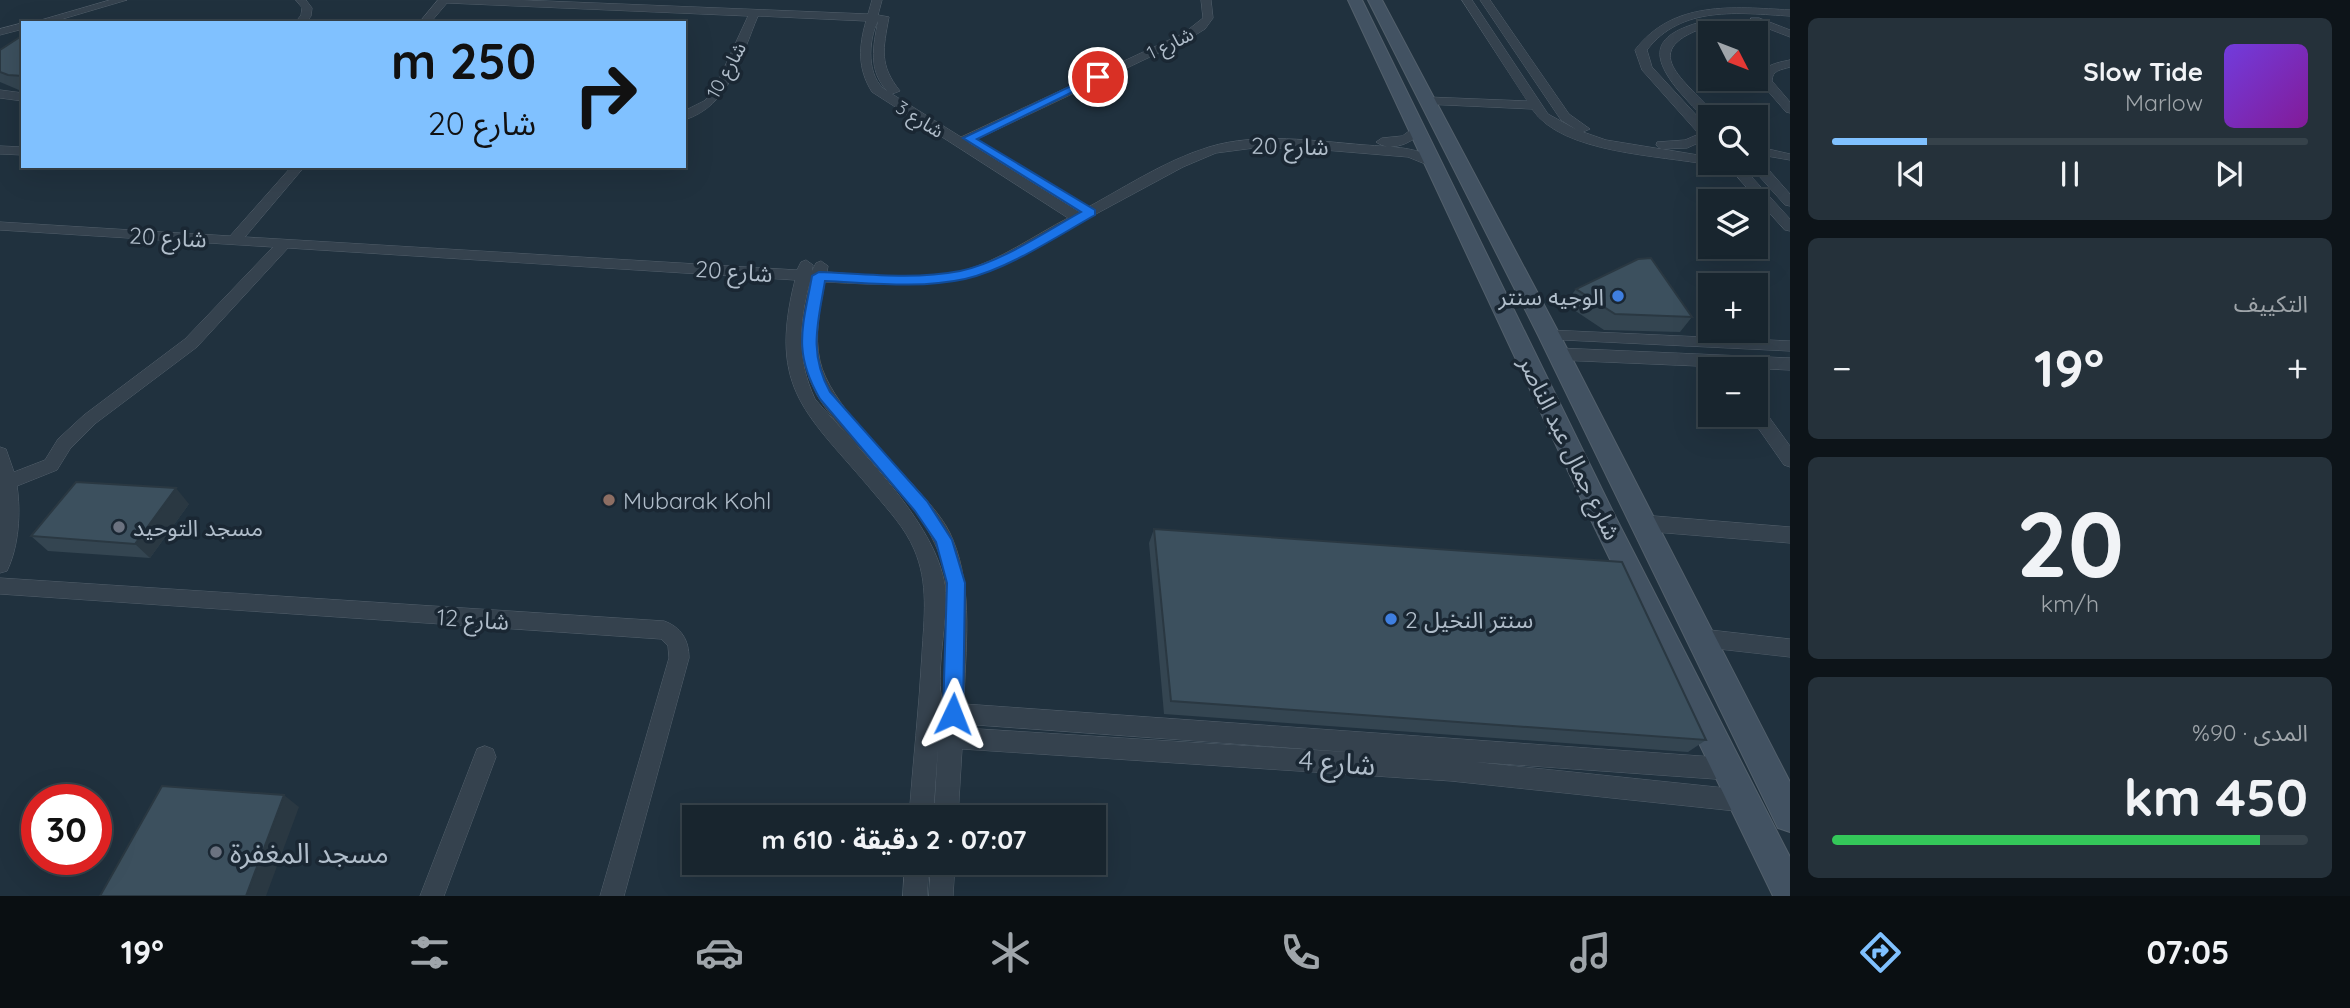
<!DOCTYPE html>
<html lang="ar">
<meta charset="utf-8">
<style>
body{margin:0;font-family:Quicksand,"Noto Sans Arabic",sans-serif;background:#25313a;color:#f1f3f6;direction:rtl;height:100vh;display:flex;flex-direction:column;font-size:26px;white-space:nowrap}
*{box-sizing:border-box;margin:0}
p{font-size:23px;color:#9fa5aa}
.icon{flex:none;width:38px;height:38px;fill:none;stroke:currentColor;stroke-width:2;stroke-linecap:round;stroke-linejoin:round}
.map{position:relative;flex:1;overflow:hidden;direction:ltr}
.details{display:flex;flex-direction:column;gap:18px;padding:18px;background:#0d1419;width:560px}
.details>*{flex:none}
.guide{position:absolute;left:21px;top:21px;width:665px;height:147px;border-radius:0px;box-shadow:0 7px 28px #0002,0 0 0 2px #36424a;direction:rtl;background:#80c1ff;color:#111;overflow:hidden}
.needle{width:46px;rotate:132deg}
.buttons{position:absolute;left:1698px;top:21px;display:grid;gap:14px}
.buttons a{display:grid;place-items:center;width:70px;height:70px;border-radius:0px;background:#18252e;box-shadow:0 7px 28px #0002,0 0 0 2px #36424a;font-size:35px}
.speed{position:absolute;left:21px;top:784px;display:flex;gap:14px;font-size:35px;font-weight:700;text-align:center}
.speed>*{display:grid;place-content:center;width:91px;height:91px;border-radius:50%;background:#18252e;box-shadow:0 7px 28px #0002,0 0 0 2px #36424a;line-height:1}
.speed .limit{border:10px solid #d22;background:#fff;color:#111}
.pin{position:absolute;display:grid;place-items:center;width:60px;height:60px;color:#fff;margin:-30px;border:4px solid #fff;border-radius:50%;box-shadow:0 2px 7px #0007}
.me{position:absolute;width:77px;margin:-38px;rotate:2deg;stroke-linejoin:round;filter:drop-shadow(0 0 5px #0008)}
.turn{display:flex;align-items:center;gap:24px;height:147px;padding:0 35px;font-size:32px}
.turn .icon{width:91px;height:91px;stroke-width:2.5}
.turn b{display:block;font-size:49px;line-height:60px}
.big{font-size:52px;font-weight:700;line-height:1.1}
.details .card{flex:1;display:flex;flex-direction:column;justify-content:center;gap:10px;min-width:0;padding:0 24px;border-radius:10px;background:#25313a}
.details .dial{align-items:center;gap:0}
.dial b{font-size:91px;line-height:1}
.song{display:flex;align-items:center;gap:21px}
.cover{width:84px;height:84px;border-radius:10px;background:linear-gradient(135deg,hsl(260 70% 55%),hsl(290 70% 35%))}
.played{height:7px;border-radius:4px;background:linear-gradient(90deg,#80c1ff 20%,#36424a 20%)}
.keys{display:flex;justify-content:space-around;direction:ltr}
.heat{display:flex;justify-content:space-between;align-items:center;font-size:38px;direction:ltr}
.charge{height:10px;border-radius:5px;background:linear-gradient(90deg,#34c759 90%,#36424a 0)}
.trip{position:absolute;left:682px;top:805px;width:424px;height:70px;border-radius:0px;background:#18252e;box-shadow:0 7px 28px #0002,0 0 0 2px #36424a;font-weight:700;line-height:70px;text-align:center;direction:rtl}
.dock{display:flex;height:112px;justify-content:space-around;align-items:center;background:#0a0f12;color:#9fa5aa}
.dock .icon{width:49px;height:49px}
.dock .on{color:#80c1ff}
.dock b{font-size:32px;color:#f1f3f6}
main{display:flex;flex:1;min-height:0}
.map>svg:first-child{display:block}
.lines{fill:none;stroke-linecap:round;stroke-linejoin:round}
.street-casing{stroke:#53606c;stroke-width:1}
.secondary-casing{stroke:#53606c;stroke-width:2}
.street{fill:#35424e;fill-rule:evenodd}
.secondary{fill:#425262;fill-rule:evenodd}
.wall{fill:#344551}
.shaded-wall{fill:#2a3842}
.building{fill:#3c505e;stroke:#2a3842;stroke-width:2}
.route{fill:#1a73e8;stroke:#114b97;stroke-width:2}
.shop-dot{fill:#3f7fe0;stroke:#1a2733;stroke-width:2.5}
.education-dot{fill:#8d6e63;stroke:#1a2733;stroke-width:2.5}
.worship-dot{fill:#6b7280;stroke:#1a2733;stroke-width:2.5}
.labels{text-anchor:middle;dominant-baseline:central;stroke-width:7;stroke-linejoin:round;paint-order:stroke}
.far-street-label{font-size:19px;fill:#b0bdca;stroke:#1a2733}
.street-label{font-size:23px;fill:#b0bdca;stroke:#1a2733}
.poi-label{font-size:23px;fill:#b0bdca;stroke:#1a2733;text-anchor:start}
.near-street-label{font-size:28px;fill:#b0bdca;stroke:#1a2733}
.near-poi-label{font-size:28px;fill:#b0bdca;stroke:#1a2733;text-anchor:start}
</style>
<main>
<section class="details">
<div class="card">
<div class="song"><i class="cover"></i><div><b>Slow Tide</b><p>Marlow</p></div></div>
<div class="played"></div>
<div class="keys"><svg class="icon" aria-label="previous" viewBox="0 0 24 24"><path d="M18 5L8 12l10 7zM5 5v14"/></svg><svg class="icon" aria-label="pause" viewBox="0 0 24 24"><path d="M8 5v14M16 5v14"/></svg><svg class="icon" aria-label="next" viewBox="0 0 24 24"><path d="M6 5l10 7-10 7zM19 5v14"/></svg></div>
</div>
<div class="card"><p>التكييف</p>
<div class="heat"><a>−</a><b class="big">19°</b><a>+</a></div>
</div>
<div class="card dial"><b>20</b><p>km/h</p></div>
<div class="card"><p>المدى · 90%</p><b class="big">450 km</b><div class="charge"></div></div>
</section>
<div class="map">
<svg width="1790" height="896" viewBox="0 0 1790 896">
<rect width="100%" height="100%" fill="#20313e"/>
<g class="lines">
<g class="street-casing">
<path id="street" d="M 110,0 L 127,0 L 49,23 L 31,23 Z
M 296,0 L 306,0 L 312,8 L 311,16 L 306,23 L 295,23 L 301,15 L 302,8 Z
M 438,0 L 521,0 L 868,14 L 872,0 L 882,0 L 878,15 L 889,17 C 883,49 879,65 900,91 L 892,94 L 961,137 L 1184,33 L 1203,18 L 1201,0 L 1211,0 L 1213,18 L 1205,29 L 1192,37 L 969,143 L 1079,212 C 1121,190 1163,161 1209,147 C 1258,132 1315,141 1365,145 C 1390,147 1422,146 1442,164 L 1435,168 L 1408,157 L 1300,148 L 1254,148 L 1216,153 L 1183,167 L 994,269 C 939,289 883,285 825,282 C 820,308 814,335 820,361 C 829,402 887,455 916,488 C 929,503 946,521 953,540 C 974,591 965,650 964,704 L 1729,758 L 1737,761 L 1740,769 L 1737,777 L 1729,780 L 1475,762 L 1745,790 L 1753,793 L 1757,801 L 1753,809 L 1745,812 L 1451,781 L 962,749 L 958,817 L 934,817 L 938,747 L 933,817 L 909,817 C 913,762 919,709 922,654 C 924,618 929,583 914,549 C 905,528 889,511 874,493 C 808,414 767,391 795,280 L 288,248 L 197,347 L 96,423 L 70,449 L 57,470 L 17,486 C 21,512 19,546 7,571 L 0,573 L 0,447 L 6,449 L 14,472 L 45,460 L 58,439 L 84,415 L 185,339 L 273,247 L 0,230 L 0,222 L 230,236 L 292,166 L 305,166 L 245,237 L 797,270 L 801,262 L 806,260 L 813,265 L 812,271 L 816,263 L 821,261 L 828,266 L 827,272 C 870,275 919,281 962,271 C 999,261 1035,235 1068,218 L 872,92 C 857,68 859,46 866,21 L 758,16 C 741,56 730,106 684,120 L 684,111 L 704,101 L 713,92 L 748,16 L 447,3 L 430,23 L 419,23 ZM 878,21 C 873,47 868,70 887,91 C 866,78 868,40 878,21 ZM 810,281 L 802,347 L 809,378 L 817,395 C 854,457 939,507 946,584 C 950,621 944,665 943,703 C 934,677 949,618 945,586 C 936,522 856,447 815,399 C 796,358 799,323 810,281 ZM 963,724 L 1361,753 L 963,728 Z
M 1462,0 L 1472,0 L 1548,114 L 1577,130 L 1561,120 L 1480,0 L 1490,0 L 1569,114 L 1590,129 L 1583,132 L 1606,140 L 1661,149 L 1656,145 L 1657,142 L 1685,140 L 1699,134 L 1642,70 L 1635,50 C 1673,0 1733,7 1790,10 L 1790,16 C 1739,13 1681,5 1647,50 L 1652,67 L 1710,130 L 1710,142 L 1705,140 L 1687,148 L 1662,149 L 1710,157 L 1710,163 L 1715,163 L 1710,165 C 1660,155 1562,154 1532,109 L 1424,104 L 1424,98 L 1428,97 L 1527,101 Z
M 1751,18 L 1759,18 L 1790,30 L 1790,37 L 1751,22 Z
M 1708,20 L 1713,23 L 1712,25 C 1632,50 1686,79 1717,117 L 1710,117 L 1710,120 C 1698,114 1687,100 1678,90 C 1643,47 1662,32 1708,20 Z
M 23,23 L 23,29 L 0,35 L 0,29 Z
M 1790,60 L 1790,67 C 1781,70 1772,70 1772,81 L 1790,102 L 1790,113 L 1786,112 L 1760,82 C 1760,65 1776,63 1790,60 Z
M 0,90 L 23,93 L 23,101 L 0,98 Z
M 1418,125 L 1424,129 C 1414,143 1391,153 1376,142 L 1382,138 L 1402,136 Z
M 0,146 L 23,147 L 23,155 L 0,154 Z
M 1755,146 L 1790,154 L 1790,160 L 1755,154 Z
M 1755,159 L 1760,160 L 1790,194 L 1790,206 L 1785,205 L 1750,166 L 1749,163 L 1755,163 Z
M 1725,163 L 1739,163 L 1790,219 L 1790,231 L 1785,230 Z
M 1549,330 L 1790,341 L 1790,351 L 1543,339 L 1541,335 Z
M 1558,348 L 1790,358 L 1790,370 L 1558,360 L 1550,354 Z
M 1755,404 L 1761,406 L 1790,446 L 1790,467 L 1784,465 L 1749,415 L 1755,415 Z
M 1642,515 L 1790,527 L 1790,543 L 1642,531 L 1635,528 L 1633,523 L 1635,518 Z
M 0,578 L 664,621 C 681,627 689,640 689,658 L 624,896 L 600,896 L 669,658 L 668,646 L 661,639 L 0,594 Z
M 1701,629 L 1790,639 L 1790,657 L 1701,647 L 1694,644 L 1691,638 L 1694,632 Z
M 485,746 L 493,749 L 496,757 L 444,896 L 420,896 L 477,749 Z
M 905,863 L 929,863 L 927,896 L 903,896 Z
M 931,863 L 955,863 L 953,896 L 929,896 Z"/>
</g>
<g class="secondary-casing">
<path id="secondary" d="M 1348,0 L 1362,0 L 1617,520 L 1790,857 L 1790,896 L 1773,896 L 1591,520 Z
M 1368,0 L 1382,0 L 1560,335 L 1790,782 L 1790,832 L 1778,828 L 1538,335 Z"/>
</g>
<use href="#street" class="street"/>
<use href="#secondary" class="secondary"/>
</g>
<path class="wall" d="M 23,35 L 23,90 L 19,90 L 0,82 L 0,50 Z
M 1576,289 L 1692,317 L 1680,332 L 1604,330 L 1565,304 Z
M 189,504 L 150,558 L 48,551 L 31,536 Z
M 1154,529 L 1706,740 L 1688,752 L 1164,714 L 1149,543 Z"/>
<path class="shaded-wall" d="M 176,488 L 189,504 L 150,558 L 135,544 Z
M 284,795 L 299,807 L 266,896 L 246,896 Z"/>
<path class="building" d="M 23,35 L 23,76 L 8,75 L 0,72 L 0,50 Z
M 1651,258 L 1692,317 L 1615,314 L 1576,289 L 1638,259 Z
M 76,482 L 176,488 L 135,544 L 31,536 Z
M 1154,529 L 1622,562 L 1706,740 L 1171,701 Z
M 162,786 L 284,795 L 246,896 L 100,896 Z"/>
<path class="route" d="M 1094,75 L 1103,77 L 977,139 L 1095,210 L 1095,215 C 1056,237 1008,269 965,279 C 919,289 871,283 825,281 C 818,323 808,352 830,392 L 927,501 L 952,540 L 965,583 L 963,714 L 960,720 L 953,723 L 946,720 L 943,714 L 947,583 L 936,542 L 915,511 L 820,399 C 792,351 803,327 812,276 L 819,272 C 866,274 913,280 960,271 C 1000,263 1045,232 1081,212 L 963,138 Z"/>
<g class="shop-dot">
<circle cx="1618" cy="296" r="7"/>
<circle cx="1391" cy="619" r="7"/>
</g>
<circle class="education-dot" cx="609" cy="500" r="7"/>
<g class="worship-dot">
<circle cx="119" cy="527" r="7"/>
<circle cx="216" cy="852" r="7"/>
</g>
<g class="labels">
<g class="far-street-label">
<text transform="translate(1170 43) rotate(-26)">شارع 1</text>
<text transform="translate(726 70) rotate(-61)">شارع 10</text>
<text transform="translate(920 119) rotate(32)">شارع 3</text>
</g>
<g class="street-label">
<text transform="translate(1290 146) rotate(1)">شارع 20</text>
<text transform="translate(168 237) rotate(3)">شارع 20</text>
<text transform="translate(734 271) rotate(4)">شارع 20</text>
<text transform="translate(1570 448) rotate(64)">شارع جمال عبد الناصر</text>
<text transform="translate(473 619) rotate(4)">شارع 12</text>
</g>
<g class="poi-label">
<text x="1604" y="296" text-anchor="end">الوجيه سنتر</text>
<text x="623" y="500">Mubarak Kohl</text>
<text x="133" y="527">مسجد التوحيد</text>
<text x="1405" y="619">سنتر النخيل 2</text>
</g>
<g class="near-street-label">
<text transform="translate(1337 762) rotate(4)">شارع 4</text>
</g>
<g class="near-poi-label">
<text x="230" y="852">مسجد المغفرة</text>
</g>
</g>
</svg>
<div class="buttons">
<a><svg class="needle" viewBox="-14 -14 28 28"><path d="M0-13l5 13h-10z" fill="#e53935"/><path d="M0 13l5-13h-10z" fill="#9fa5aa"/></svg></a>
<a><svg class="icon" aria-label="search" viewBox="0 0 24 24"><circle cx="10" cy="10" r="6"/><path d="M15 15l6 6"/></svg></a>
<a><svg class="icon" aria-label="layers" viewBox="0 0 24 24"><path d="M12 4l9 5-9 5-9-5zM3 14l9 5 9-5"/></svg></a>
<a>+</a>
<a>−</a>
</div>
<div class="speed"><div class="limit">30</div></div>
<div class="pin" style="left:1098px;top:77px;background:#d93025"><svg class="icon" aria-label="arrive" viewBox="0 0 24 24"><path d="M6 21V4h12l-3 4 3 4H6"/></svg></div>
<svg class="me" style="left:953px;top:714px" viewBox="-20 -20 40 40"><path d="M0-17L14 15 0 8-14 15z" fill="#1a73e8" stroke="#fff" stroke-width="4"/></svg>
<div class="trip">07:07 · 2 دقيقة · 610 m</div>
<div class="guide">
<div class="turn"><svg class="icon" aria-label="right" viewBox="0 0 24 24"><path d="M7 20v-9h11M14 6l5 5-5 5"/></svg><div><b>250 m</b>شارع 20</div></div>
</div>
</div>
</main>
<nav class="dock">
<b>07:05</b>
<svg class="icon on" aria-label="directions" viewBox="0 0 24 24"><path d="M12 3l9 9-9 9-9-9zM9 14v-3h6M13 9l2 2-2 2"/></svg>
<svg class="icon" aria-label="music" viewBox="0 0 24 24"><path d="M9 18V5l10-2v13"/><circle cx="6" cy="18" r="3"/><circle cx="16" cy="16" r="3"/></svg>
<svg class="icon" aria-label="phone" viewBox="0 0 24 24"><path d="M5 4h4l2 5-3 2q2 4 5 5l2-3 5 2v4C11 20 4 13 5 4z"/></svg>
<svg class="icon" aria-label="climate" viewBox="0 0 24 24"><path d="M12 3v18M4 7l16 10M4 17L20 7"/></svg>
<svg class="icon" aria-label="car" viewBox="0 0 24 24"><path d="M5 17H2v-5l4-1 3-4h7l3 4 3 1v5h-3M9 17h6M6 11h13"/><circle cx="7" cy="17" r="2"/><circle cx="17" cy="17" r="2"/></svg>
<svg class="icon" aria-label="filters" viewBox="0 0 24 24"><path d="M4 7h16M4 17h16"/><circle cx="9" cy="7" r="2"/><circle cx="15" cy="17" r="2"/></svg>
<b>19°</b>
</nav>
